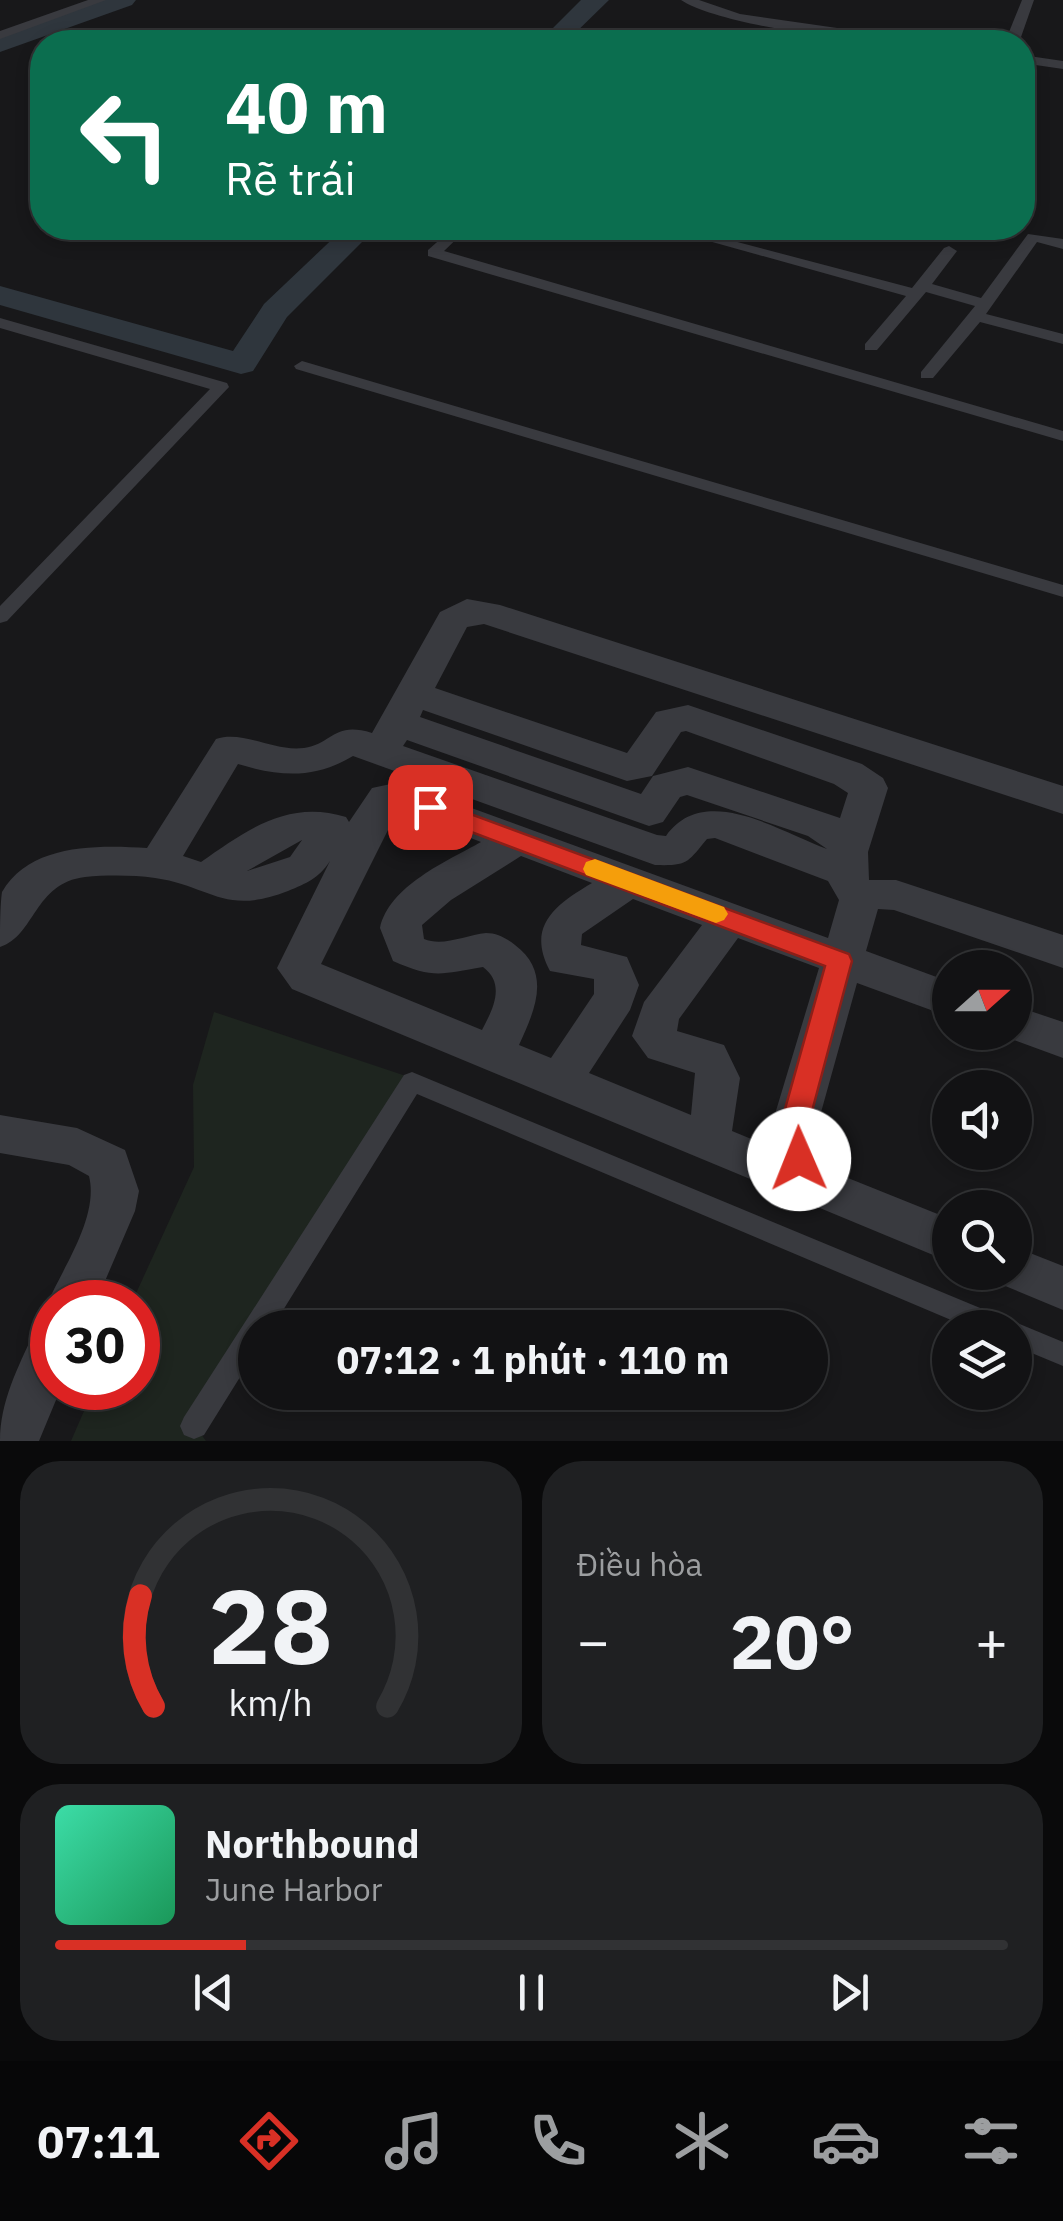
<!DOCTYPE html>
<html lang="vi">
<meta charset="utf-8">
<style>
body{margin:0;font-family:"IBM Plex Sans",sans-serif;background:#1f2022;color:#f1f3f6;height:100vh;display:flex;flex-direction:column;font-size:38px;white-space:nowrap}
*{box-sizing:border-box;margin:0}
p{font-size:32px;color:#9c9ea0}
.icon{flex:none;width:55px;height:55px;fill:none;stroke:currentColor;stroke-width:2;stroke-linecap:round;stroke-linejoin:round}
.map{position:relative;height:1441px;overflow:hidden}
.details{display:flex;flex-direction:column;gap:20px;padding:20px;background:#0a0a0b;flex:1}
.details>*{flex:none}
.top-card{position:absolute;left:30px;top:30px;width:1005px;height:210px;border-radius:40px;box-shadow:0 5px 15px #0003,0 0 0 2px #313234;background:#0b6e4f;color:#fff;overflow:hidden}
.needle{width:65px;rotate:69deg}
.fabs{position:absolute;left:932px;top:950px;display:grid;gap:20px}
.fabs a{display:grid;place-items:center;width:100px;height:100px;border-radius:50%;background:#121214;box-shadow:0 5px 15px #0003,0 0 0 2px #313234;font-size:50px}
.speed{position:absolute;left:30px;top:1280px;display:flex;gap:20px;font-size:50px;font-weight:700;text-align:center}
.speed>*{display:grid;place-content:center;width:130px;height:130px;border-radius:50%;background:#121214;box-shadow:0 5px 15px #0003,0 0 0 2px #313234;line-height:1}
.speed .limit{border:15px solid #d22;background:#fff;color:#111}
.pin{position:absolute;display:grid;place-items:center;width:85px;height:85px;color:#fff;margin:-42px;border-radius:20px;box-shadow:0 5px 15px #0006}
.me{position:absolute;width:110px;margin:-55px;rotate:359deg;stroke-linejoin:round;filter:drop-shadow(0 0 8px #0008)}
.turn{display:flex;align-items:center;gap:35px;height:210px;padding:0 30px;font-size:45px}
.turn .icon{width:130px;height:130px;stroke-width:2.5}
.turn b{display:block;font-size:70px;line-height:85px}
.big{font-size:75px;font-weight:700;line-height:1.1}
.details .tile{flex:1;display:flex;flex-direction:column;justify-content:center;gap:15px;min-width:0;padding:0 35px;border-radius:40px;background:#1f2022}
.details .dial{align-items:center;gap:0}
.dial svg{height:260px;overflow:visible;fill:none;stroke:#313234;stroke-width:7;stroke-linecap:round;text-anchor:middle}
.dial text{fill:#f1f3f6;stroke:none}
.song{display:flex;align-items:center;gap:30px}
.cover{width:120px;height:120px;border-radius:15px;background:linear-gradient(135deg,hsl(160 70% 55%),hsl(150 70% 35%))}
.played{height:10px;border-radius:5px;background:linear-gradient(90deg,#d93025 20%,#313234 20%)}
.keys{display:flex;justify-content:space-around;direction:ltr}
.heat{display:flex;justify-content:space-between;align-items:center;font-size:55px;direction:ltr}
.details .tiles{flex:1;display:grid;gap:20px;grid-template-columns:1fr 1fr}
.tile:last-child{grid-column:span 2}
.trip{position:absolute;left:238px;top:1310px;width:590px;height:100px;border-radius:50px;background:#121214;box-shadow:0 5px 15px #0003,0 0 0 2px #313234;font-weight:700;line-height:100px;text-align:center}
.tabs{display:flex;height:160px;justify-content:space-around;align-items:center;background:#070708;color:#9c9ea0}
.tabs .icon{width:70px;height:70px}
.tabs .selected{color:#d93025}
.tabs b{font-size:45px;color:#f1f3f6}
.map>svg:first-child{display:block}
.green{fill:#1e251f}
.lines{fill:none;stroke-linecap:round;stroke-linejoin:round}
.canal{fill:#2f363d;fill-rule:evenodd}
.service{fill:#393a3f;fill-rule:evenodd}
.minor{fill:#393a3f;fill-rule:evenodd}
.route{fill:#d93025;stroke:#8d1f18;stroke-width:2.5}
.slow{fill:#f59e0b}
</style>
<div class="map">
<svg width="1063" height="1441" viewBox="0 0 1063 1441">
<rect width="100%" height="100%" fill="#18181a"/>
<path class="green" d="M 214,1012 L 421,1081 L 255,1328 L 195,1426 L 206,1441 L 71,1441 L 94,1388 L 138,1388 L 138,1302 L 132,1302 L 194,1167 L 193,1085 Z"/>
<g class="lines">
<path class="canal" d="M 99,0 L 136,0 L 132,5 L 0,52 L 0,35 Z
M 581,0 L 609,0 L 566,42 L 539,42 Z
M 344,228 L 376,228 L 287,317 L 253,371 L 241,374 L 0,305 L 0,286 L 233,351 L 264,304 Z"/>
<path class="service" d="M 88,0 L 106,0 L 0,39 L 0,31 Z
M 681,0 L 699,0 L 740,14 L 907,38 L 914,42 C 866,45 718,25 681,0 Z
M 1022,0 L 1034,0 L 1021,37 L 1014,41 L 1007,37 Z
M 1022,55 L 1063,61 L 1063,69 L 1022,63 Z
M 453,228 L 468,228 L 444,251 L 1063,431 L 1063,441 L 428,256 L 428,250 Z
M 662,228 L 684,228 L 912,288 L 944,248 L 949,246 L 957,251 L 932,284 L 981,298 L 1028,234 L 1063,239 L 1063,249 L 1037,242 L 986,314 L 1063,334 L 1063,344 L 980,322 L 933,378 L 921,378 L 921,372 L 975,306 L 926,292 L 877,350 L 865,350 L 865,344 L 906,296 Z
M 0,318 L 227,383 L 229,387 L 7,621 L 0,623 L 0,606 L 210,389 L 0,328 Z
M 302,361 L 1063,585 L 1063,597 L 296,369 L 294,366 Z
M 412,1072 L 1009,1320 L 1011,1324 L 1015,1322 L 1063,1342 L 1063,1366 L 1015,1346 L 1015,1328 L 970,1328 L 417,1094 L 272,1328 L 255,1328 L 255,1353 L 204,1435 L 194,1439 L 184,1435 L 180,1426 L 184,1417 L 404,1075 Z"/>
<path class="minor" d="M 467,599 L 500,605 L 1063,786 L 1063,814 L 484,624 L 467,627 L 435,688 L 627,753 L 656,712 L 688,705 L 862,764 L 883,778 L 888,788 L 868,852 L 869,880 L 896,880 L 1063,935 L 1063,968 L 894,910 L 878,909 L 866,951 L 950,982 L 950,1017 L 857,983 L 815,1134 L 820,1151 L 838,1174 L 950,1219 L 950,1262 L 292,989 L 277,968 L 330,861 C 318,879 307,883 288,891 C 224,916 211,886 155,878 C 133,875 107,875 85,877 C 34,883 35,936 0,947 C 0,932 0,905 2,892 C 30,843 99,845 147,848 L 216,739 C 244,730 273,752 304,748 C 333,744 333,721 372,733 L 440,612 ZM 423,710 L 627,781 L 652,776 L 681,732 L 686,731 L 834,784 L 848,793 L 840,818 L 688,767 L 653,776 L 641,794 L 420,717 ZM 407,740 L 649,826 L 663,822 L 680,797 L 687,795 L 808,836 L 827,849 C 779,831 704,782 666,836 L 657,835 L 403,746 ZM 353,756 L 655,865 C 688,866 687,863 707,839 L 715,838 L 828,881 L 839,900 L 828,938 L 400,782 L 372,788 L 349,822 L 346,817 C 288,799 247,830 201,862 L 183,856 L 238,764 C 281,777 315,779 353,756 ZM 398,810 L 481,842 C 447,861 389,886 380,928 L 393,961 C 434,979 441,974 483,967 C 506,984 493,1009 482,1030 L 321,964 ZM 302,840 L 290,857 L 247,871 ZM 521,856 L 592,883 C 555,905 526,926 550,971 L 594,979 L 594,994 L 551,1058 L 519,1045 C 535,1010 552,973 515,945 C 506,938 497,933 486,933 C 466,935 443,947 424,939 L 422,925 L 451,900 ZM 633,899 L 702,925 L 644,1002 L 632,1036 L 648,1058 L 695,1073 L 691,1115 L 589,1073 L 630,1010 L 639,985 L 627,957 L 581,945 L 582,934 ZM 738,938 L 819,968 L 769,1134 L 773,1148 L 732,1131 L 740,1078 L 724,1045 L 677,1031 L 679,1019 Z
M 1015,1006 L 1063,1022 L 1063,1058 L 1000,1035 L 998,1032 L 1015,1032 Z
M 0,1115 L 77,1128 L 125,1150 L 139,1191 L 135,1211 L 96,1302 L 52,1302 L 52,1312 L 48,1302 C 64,1266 99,1216 89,1176 L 69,1165 L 0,1153 Z
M 1015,1247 L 1063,1266 L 1063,1310 L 998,1283 L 993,1272 L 1015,1272 Z
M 52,1325 L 52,1388 L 61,1388 L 39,1441 L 0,1441 C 0,1401 18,1368 34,1332 Z"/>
</g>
<path class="route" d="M 430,799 L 849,954 L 852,961 L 806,1134 L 813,1159 L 809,1168 L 799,1171 L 789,1168 L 778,1134 L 825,966 L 421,813 L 418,807 L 421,801 Z"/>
<path class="slow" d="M 595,859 L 724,907 L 728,914 L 724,920 L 716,923 L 586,875 L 583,869 L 586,862 Z"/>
</svg>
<div class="fabs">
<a><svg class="needle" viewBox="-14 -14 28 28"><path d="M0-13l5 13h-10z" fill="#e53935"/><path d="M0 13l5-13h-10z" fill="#9c9ea0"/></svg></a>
<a><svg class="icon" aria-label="sound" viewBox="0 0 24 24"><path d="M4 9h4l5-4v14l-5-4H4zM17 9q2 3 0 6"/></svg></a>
<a><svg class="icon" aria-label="search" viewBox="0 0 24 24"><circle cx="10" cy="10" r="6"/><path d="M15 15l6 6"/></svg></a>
<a><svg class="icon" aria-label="layers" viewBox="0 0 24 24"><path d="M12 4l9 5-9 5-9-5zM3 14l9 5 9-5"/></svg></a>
</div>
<div class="speed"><div class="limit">30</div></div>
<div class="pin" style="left:430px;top:807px;background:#d93025"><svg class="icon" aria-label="arrive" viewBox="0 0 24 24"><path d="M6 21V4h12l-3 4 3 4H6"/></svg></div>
<svg class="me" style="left:799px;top:1159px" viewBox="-20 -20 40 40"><circle r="19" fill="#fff"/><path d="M0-13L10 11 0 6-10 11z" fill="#d93025"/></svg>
<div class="trip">07:12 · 1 phút · 110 m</div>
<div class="top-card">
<div class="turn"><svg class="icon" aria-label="left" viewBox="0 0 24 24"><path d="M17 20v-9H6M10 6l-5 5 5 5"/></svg><div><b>40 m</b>Rẽ trái</div></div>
</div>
</div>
<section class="details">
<div class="tiles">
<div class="tile dial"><svg viewBox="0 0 100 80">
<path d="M14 69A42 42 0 1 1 86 69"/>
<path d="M14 69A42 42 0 0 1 10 35" stroke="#d93025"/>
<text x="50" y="56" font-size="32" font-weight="700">28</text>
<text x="50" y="72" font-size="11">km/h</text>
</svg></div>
<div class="tile"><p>Điều hòa</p>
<div class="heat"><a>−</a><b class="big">20°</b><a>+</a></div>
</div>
<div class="tile">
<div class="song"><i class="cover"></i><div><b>Northbound</b><p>June Harbor</p></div></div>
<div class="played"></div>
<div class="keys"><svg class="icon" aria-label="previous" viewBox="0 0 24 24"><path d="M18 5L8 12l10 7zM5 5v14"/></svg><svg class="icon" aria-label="pause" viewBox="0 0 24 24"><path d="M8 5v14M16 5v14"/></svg><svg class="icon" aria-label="next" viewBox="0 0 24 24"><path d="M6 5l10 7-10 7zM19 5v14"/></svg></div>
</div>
</div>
</section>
<nav class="tabs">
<b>07:11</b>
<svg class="icon selected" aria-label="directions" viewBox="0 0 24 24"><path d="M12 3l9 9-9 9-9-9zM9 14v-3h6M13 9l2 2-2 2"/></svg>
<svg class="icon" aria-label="music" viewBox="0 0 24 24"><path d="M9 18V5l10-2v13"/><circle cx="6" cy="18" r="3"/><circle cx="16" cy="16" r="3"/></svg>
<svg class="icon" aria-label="phone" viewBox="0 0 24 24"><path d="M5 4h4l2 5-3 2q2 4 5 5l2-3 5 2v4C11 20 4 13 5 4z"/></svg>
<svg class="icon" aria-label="climate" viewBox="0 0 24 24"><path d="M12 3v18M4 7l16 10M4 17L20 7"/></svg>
<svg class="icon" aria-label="car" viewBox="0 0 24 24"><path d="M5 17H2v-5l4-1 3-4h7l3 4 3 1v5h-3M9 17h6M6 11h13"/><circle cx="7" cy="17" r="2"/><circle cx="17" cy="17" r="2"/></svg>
<svg class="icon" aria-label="filters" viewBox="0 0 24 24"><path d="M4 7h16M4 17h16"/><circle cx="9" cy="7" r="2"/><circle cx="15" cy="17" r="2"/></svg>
</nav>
